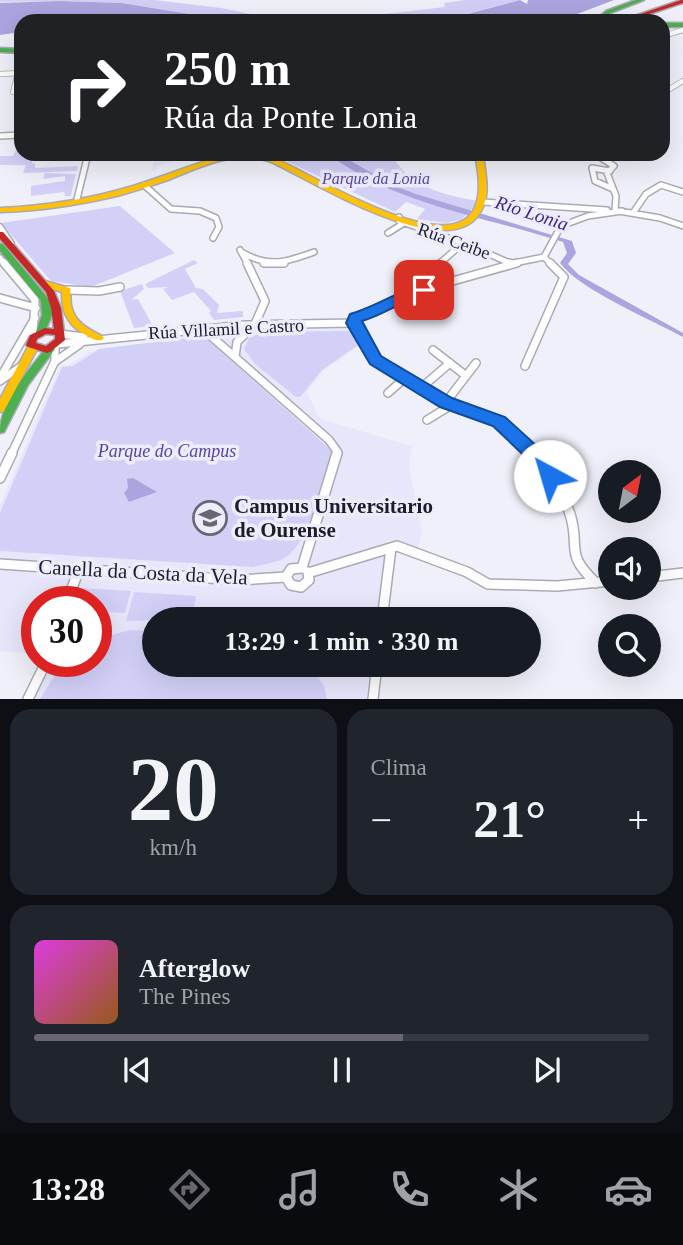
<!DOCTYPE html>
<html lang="es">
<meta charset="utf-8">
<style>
body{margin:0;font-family:Georgia,serif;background:#20242c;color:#f1f3f6;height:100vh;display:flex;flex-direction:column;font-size:26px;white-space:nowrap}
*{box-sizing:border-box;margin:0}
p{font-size:23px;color:#9ea1a6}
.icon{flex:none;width:38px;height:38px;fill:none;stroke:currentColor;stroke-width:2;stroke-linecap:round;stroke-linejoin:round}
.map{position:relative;height:699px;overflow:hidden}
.details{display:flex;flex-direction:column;gap:10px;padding:10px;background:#0d0f14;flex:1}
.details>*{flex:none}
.guide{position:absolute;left:14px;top:14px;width:656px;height:147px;border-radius:21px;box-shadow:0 7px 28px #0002;background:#202124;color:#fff;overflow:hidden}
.needle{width:46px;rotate:32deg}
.controls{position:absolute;left:598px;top:460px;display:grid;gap:14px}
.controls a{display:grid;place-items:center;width:63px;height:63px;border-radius:50%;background:#171b24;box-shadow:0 7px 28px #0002;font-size:35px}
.speed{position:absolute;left:21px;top:586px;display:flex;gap:14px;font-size:35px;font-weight:700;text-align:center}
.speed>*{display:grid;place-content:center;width:91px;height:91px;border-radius:50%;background:#171b24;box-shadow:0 7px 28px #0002;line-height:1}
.speed .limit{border:10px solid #d22;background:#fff;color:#111}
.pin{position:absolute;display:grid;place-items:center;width:60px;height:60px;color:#fff;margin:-30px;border-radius:14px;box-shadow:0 4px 10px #0006}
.me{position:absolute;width:77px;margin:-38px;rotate:321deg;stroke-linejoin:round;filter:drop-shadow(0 0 5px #0008)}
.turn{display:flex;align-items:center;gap:24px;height:147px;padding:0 35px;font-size:32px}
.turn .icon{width:91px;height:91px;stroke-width:2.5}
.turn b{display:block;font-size:49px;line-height:60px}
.big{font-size:52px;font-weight:700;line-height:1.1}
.details .widget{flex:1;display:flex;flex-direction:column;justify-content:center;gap:10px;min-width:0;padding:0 24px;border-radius:21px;background:#20242c}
.details .dial{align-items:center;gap:0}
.dial b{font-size:91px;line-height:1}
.song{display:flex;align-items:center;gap:21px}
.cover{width:84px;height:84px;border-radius:10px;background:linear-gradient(135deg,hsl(300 70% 55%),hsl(30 70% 35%))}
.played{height:7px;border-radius:4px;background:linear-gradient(90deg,#686771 60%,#363941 60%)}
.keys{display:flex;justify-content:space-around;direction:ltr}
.heat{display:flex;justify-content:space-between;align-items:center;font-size:38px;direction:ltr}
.details .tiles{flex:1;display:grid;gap:10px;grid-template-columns:1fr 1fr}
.widget:last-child{grid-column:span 2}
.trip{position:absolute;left:142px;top:607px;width:399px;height:70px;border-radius:35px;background:#171b24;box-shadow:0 7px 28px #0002;font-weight:700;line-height:70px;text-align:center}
.tabs{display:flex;height:112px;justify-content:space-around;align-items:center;background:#090b0e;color:#9ea1a6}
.tabs .icon{width:49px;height:49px}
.tabs .active{color:#686771}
.tabs b{font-size:32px;color:#f1f3f6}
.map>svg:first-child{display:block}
.built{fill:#e7e6fb}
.green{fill:#d3d0f8}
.water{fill:#aba5df}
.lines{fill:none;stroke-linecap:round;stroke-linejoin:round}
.street-far3-casing{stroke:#aaaab4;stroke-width:6}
.street-far2-casing{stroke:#aaaab4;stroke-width:8}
.street-far1-casing{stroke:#aaaab4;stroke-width:10}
.street-casing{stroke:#aaaab4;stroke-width:12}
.fast-casing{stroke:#aaaab4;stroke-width:3}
.slow-casing{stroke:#aaaab4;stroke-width:3}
.jam-casing{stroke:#aaaab4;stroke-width:3}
.street-far3{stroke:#fdfdfe;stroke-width:4.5}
.street-far2{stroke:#fdfdfe;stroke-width:5}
.street-far1{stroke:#fdfdfe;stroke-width:7}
.street{stroke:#fdfdfe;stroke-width:9}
.fast{fill:#4caf50;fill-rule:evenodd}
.slow{fill:#ffc107;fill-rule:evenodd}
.jam{fill:#c62828;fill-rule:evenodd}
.route{fill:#1a73e8;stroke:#114b97;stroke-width:2}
.labels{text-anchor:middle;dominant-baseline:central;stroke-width:7;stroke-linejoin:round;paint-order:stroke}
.far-park-label{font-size:16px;font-style:italic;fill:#5745a2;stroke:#edecfe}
.street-label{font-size:18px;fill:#1e1d27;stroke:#edecfe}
.park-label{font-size:18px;font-style:italic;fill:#5745a2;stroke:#edecfe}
.water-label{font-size:19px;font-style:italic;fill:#3e2883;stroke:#edecfe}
.near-poi-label{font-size:21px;font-weight:bold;fill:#1e1d27;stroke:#edecfe;text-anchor:start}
.near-street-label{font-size:21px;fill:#1e1d27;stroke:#edecfe}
</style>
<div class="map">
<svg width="683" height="699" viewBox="0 0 683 699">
<rect width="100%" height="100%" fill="#f0f0fa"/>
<path class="built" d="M 154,154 L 221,154 L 223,156 L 207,161 L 201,155 L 181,159 L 157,166 L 158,169 L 152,171 Z
M 348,329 L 354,331 L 360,340 L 359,346 L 323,371 L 307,392 L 318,416 L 327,421 L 412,446 L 409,467 L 422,530 L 418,549 L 388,540 L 377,619 L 154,620 L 154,665 L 371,665 L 366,699 L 35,699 L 50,662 L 96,662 L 96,602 L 37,602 L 37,654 L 0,651 L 0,505 L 60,366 L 68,366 L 89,352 L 242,331 Z"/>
<path class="green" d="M 0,0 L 154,0 L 221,8 L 271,18 L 324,21 L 445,7 L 444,3 L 465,0 L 520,0 L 439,21 L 234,21 L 123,3 L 59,1 L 0,2 Z
M 21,146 L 21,154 L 35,154 L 32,163 L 35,164 L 35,168 L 78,166 L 77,171 L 23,173 L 26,165 L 0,165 L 0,156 L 13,156 L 17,147 Z
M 271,154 L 392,154 C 407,187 446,196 480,201 L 461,220 L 446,223 L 417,219 L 425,209 L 406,202 L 395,212 Z
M 45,173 L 76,174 L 71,196 L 65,196 L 64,192 L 31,196 L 31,186 L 65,181 L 65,176 L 43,179 Z
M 120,206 L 175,253 L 91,287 L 51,281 L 1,223 Z
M 194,260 L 198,263 L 185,269 L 196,288 L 203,289 L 219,305 L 217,313 L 243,311 L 243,317 L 214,320 L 209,313 L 211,311 L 194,292 L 172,300 L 163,289 L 168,287 L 148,288 L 145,284 Z
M 142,284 L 144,289 L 131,300 L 138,299 L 153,326 L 134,328 L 120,291 Z
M 348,331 L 356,335 L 358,345 L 322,370 L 300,397 L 296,397 L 255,364 L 244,349 L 249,338 L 263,332 Z
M 194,337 L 207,339 L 332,451 L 331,461 C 322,487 308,548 281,560 C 272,563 262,565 253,567 L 0,551 L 0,513 L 62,367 L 73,366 L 99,349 Z
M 81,588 L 131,591 L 125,613 L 96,611 L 96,602 L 76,602 Z
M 134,592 L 196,596 L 192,619 L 126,621 Z
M 130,630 L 154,631 L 154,665 L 311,665 L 324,686 L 327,699 L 40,699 L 63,662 L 96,662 L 96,639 Z"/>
<path class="water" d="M 520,0 L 527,4 L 528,0 L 614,0 L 559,21 L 441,21 Z
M 59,1 L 122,3 L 233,21 L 81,21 L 57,16 L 49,21 L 21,21 L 21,32 L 0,35 L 0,3 Z
M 328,154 L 339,154 L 392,185 L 416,194 L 572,241 L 576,253 L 568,264 L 579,275 L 683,333 L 683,337 C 652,320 580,290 560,263 L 567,253 L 563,242 C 483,216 396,205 328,154 Z
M 133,478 L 157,492 L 129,502 L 124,493 L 128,488 L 127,479 Z"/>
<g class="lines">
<g class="street-far3-casing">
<path id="street-far3" d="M 663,36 L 683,30
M 18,73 L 13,92 L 21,92
M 0,74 L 20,73
M 663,93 L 683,81"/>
</g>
<g class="street-far2-casing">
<path id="street-far2" d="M 0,136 L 21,135
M 595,154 L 614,166 L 607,173 L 616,196 L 615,211
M 610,171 L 592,168 L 595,181 L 613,189
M 144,185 L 171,209 L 200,211 L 216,218 L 219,227 L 213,238
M 77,199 L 88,154
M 483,202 L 607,210
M 619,211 L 660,218 L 683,226
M 633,213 L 646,194 L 661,185 L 683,192
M 399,217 L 399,221 L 466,244 L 512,264
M 0,227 L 11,243
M 388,233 L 404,223
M 240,250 L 248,264
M 243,253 C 270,268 287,262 314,252
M 544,257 L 551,264
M 0,258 L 5,264
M 439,264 L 455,250
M 509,264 L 544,257 L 561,226 L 588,216 L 622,211"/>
</g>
<g class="street-far1-casing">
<path id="street-far1" d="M 4,263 L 35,300 L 33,337
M 264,263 L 284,263
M 509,263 L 512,264
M 67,290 L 99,291 L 120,287
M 417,291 L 421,281 L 441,263
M 0,298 L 36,308
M 354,323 L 375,360 L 446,402 L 499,422 L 534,455
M 354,323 L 355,318 L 375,312 L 417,291 L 517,263
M 203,329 L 329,440 L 337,451 L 336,455
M 60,334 L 84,337
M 58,344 L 245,325 L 354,323
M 433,350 L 465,375
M 235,357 L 237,342 L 255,324 L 265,301 L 247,263
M 56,361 L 80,344
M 525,366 L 564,277 L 550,263
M 0,378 L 35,318
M 0,381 L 20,367
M 422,387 L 450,363
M 388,393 L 405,378
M 446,402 L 476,363
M 427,420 L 453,404
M 11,455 L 55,361 L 55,346"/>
</g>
<g class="street-casing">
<path id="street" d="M 533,453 C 548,467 563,494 570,514 C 581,548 563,552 596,583
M 0,478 L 12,453
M 0,564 L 239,580 L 286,577
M 302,568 L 337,453
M 308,573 L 397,546 L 467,572 L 488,584 L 557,586 L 611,581
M 286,577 L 291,585 L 301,587 L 309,580 L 308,572
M 286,577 L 291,569 L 302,568
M 649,577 L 683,573
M 67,602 L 79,569
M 382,620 L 391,548
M 28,699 L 46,662
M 373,699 L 377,665"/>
</g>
<g class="fast-casing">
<path id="fast" d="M 636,0 L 644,0 L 610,13 L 601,21 L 595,21 L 606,11 Z
M 663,23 L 683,23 L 683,27 L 663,27 Z
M 0,48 L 21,49 L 21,53 L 0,52 Z
M 0,244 L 3,244 L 50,301 L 52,315 L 44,334 L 38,334 L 36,332 L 42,315 L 41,301 L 0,251 Z
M 50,346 L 55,349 L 28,385 L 4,432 L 0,433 C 0,402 28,371 47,347 Z"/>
</g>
<g class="slow-casing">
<path id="slow" d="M 602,14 L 606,14 L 620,21 L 613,21 L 602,16 Z
M 230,154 L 259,154 L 271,157 C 307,170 451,264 475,207 C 482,191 478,171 475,154 L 483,154 C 485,171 490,191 483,207 C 456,273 310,179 271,162 C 236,149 200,167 168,180 C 151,186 134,191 117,196 C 78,205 39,211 0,212 L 0,208 C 45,206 90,199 133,186 C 166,176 197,162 230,154 Z
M 45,281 L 70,288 C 71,293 70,299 71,305 C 74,322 88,329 102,336 L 104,338 L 102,340 C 96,341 92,339 86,335 C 68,326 61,311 62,292 L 42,286 L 41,284 L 42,282 Z
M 33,344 L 38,347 L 4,411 L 0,412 L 0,399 L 28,347 Z"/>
</g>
<g class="jam-casing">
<path id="jam" d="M 681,0 L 683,0 L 683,3 L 628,21 L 620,21 Z
M 0,232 L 3,232 L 54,291 L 61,308 L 65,340 L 50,352 L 47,353 L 28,347 L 26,345 L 30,335 L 45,328 L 54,329 L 51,308 L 46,292 L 0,239 ZM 46,334 L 55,335 L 55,339 L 46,346 L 36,343 L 37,339 Z"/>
</g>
<use href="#street-far3" class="street-far3"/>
<use href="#street-far2" class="street-far2"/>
<use href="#street-far1" class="street-far1"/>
<use href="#street" class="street"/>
<use href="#fast" class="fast"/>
<use href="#slow" class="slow"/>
<use href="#jam" class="jam"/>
</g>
<path class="route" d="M 424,285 L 429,286 L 431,290 L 429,293 C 405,299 385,314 362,321 L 381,356 L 452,398 L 505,417 L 549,457 L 559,476 L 556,481 L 550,483 L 543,481 L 536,467 L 493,426 L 440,407 L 370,364 L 346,323 L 350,314 C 375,307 397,291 424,285 Z"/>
<defs>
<g id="university-ring" transform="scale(1.75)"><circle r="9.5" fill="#edecfe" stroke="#686771" stroke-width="1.5"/><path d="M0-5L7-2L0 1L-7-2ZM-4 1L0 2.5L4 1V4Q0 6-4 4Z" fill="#686771"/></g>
</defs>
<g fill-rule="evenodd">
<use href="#university-ring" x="210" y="518"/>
</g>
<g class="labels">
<g class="far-park-label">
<text x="376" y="178">Parque da Lonia</text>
</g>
<g class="street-label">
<text transform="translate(454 241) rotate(20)">Rúa Ceibe</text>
<text transform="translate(226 329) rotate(-3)">Rúa Villamil e Castro</text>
</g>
<g class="park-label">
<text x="167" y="451">Parque do Campus</text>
</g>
<g class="water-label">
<text transform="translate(532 213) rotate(18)">Río Lonia</text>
</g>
<g class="near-poi-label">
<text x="234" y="506">Campus Universitario<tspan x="234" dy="24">de Ourense</tspan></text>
</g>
<g class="near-street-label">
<text transform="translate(143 572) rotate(3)">Canella da Costa da Vela</text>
</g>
</g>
</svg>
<div class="controls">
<a><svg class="needle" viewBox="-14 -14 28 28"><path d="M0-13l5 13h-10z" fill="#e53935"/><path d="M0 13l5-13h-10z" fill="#9ea1a6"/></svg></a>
<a><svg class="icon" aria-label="sound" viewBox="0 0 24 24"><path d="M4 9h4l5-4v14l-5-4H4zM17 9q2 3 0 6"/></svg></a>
<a><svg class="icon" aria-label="search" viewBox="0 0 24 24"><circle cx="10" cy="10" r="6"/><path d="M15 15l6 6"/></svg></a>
</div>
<div class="speed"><div class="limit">30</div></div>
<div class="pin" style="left:424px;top:290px;background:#d93025"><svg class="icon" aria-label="arrive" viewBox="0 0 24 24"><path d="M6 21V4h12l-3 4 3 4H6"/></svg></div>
<svg class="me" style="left:550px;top:476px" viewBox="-20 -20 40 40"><circle r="19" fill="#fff"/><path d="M0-13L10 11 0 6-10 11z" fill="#1a73e8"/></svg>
<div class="trip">13:29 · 1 min · 330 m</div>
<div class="guide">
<div class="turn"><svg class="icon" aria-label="right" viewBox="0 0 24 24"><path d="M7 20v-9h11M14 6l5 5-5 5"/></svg><div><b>250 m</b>Rúa da Ponte Lonia</div></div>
</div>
</div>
<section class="details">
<div class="tiles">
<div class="widget dial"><b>20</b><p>km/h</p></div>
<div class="widget"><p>Clima</p>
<div class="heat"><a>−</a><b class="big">21°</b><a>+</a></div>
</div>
<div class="widget">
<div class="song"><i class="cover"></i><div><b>Afterglow</b><p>The Pines</p></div></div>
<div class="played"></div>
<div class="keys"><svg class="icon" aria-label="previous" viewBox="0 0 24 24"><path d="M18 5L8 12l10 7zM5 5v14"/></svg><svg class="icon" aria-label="pause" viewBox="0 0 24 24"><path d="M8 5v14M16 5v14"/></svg><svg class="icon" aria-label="next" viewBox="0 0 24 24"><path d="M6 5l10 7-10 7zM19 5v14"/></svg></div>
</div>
</div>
</section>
<nav class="tabs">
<b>13:28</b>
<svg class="icon active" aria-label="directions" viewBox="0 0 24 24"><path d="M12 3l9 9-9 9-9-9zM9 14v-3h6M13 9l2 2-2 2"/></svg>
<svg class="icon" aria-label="music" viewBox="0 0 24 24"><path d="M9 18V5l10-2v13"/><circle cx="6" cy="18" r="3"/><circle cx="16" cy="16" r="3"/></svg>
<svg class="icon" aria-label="phone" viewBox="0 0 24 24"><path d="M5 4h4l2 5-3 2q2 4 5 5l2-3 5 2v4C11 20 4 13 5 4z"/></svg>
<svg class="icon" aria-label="climate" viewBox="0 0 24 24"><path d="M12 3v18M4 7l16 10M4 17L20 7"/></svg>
<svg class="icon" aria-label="car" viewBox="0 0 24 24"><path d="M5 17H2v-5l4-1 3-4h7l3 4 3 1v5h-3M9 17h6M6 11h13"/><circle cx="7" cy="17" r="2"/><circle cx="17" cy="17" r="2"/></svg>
</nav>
